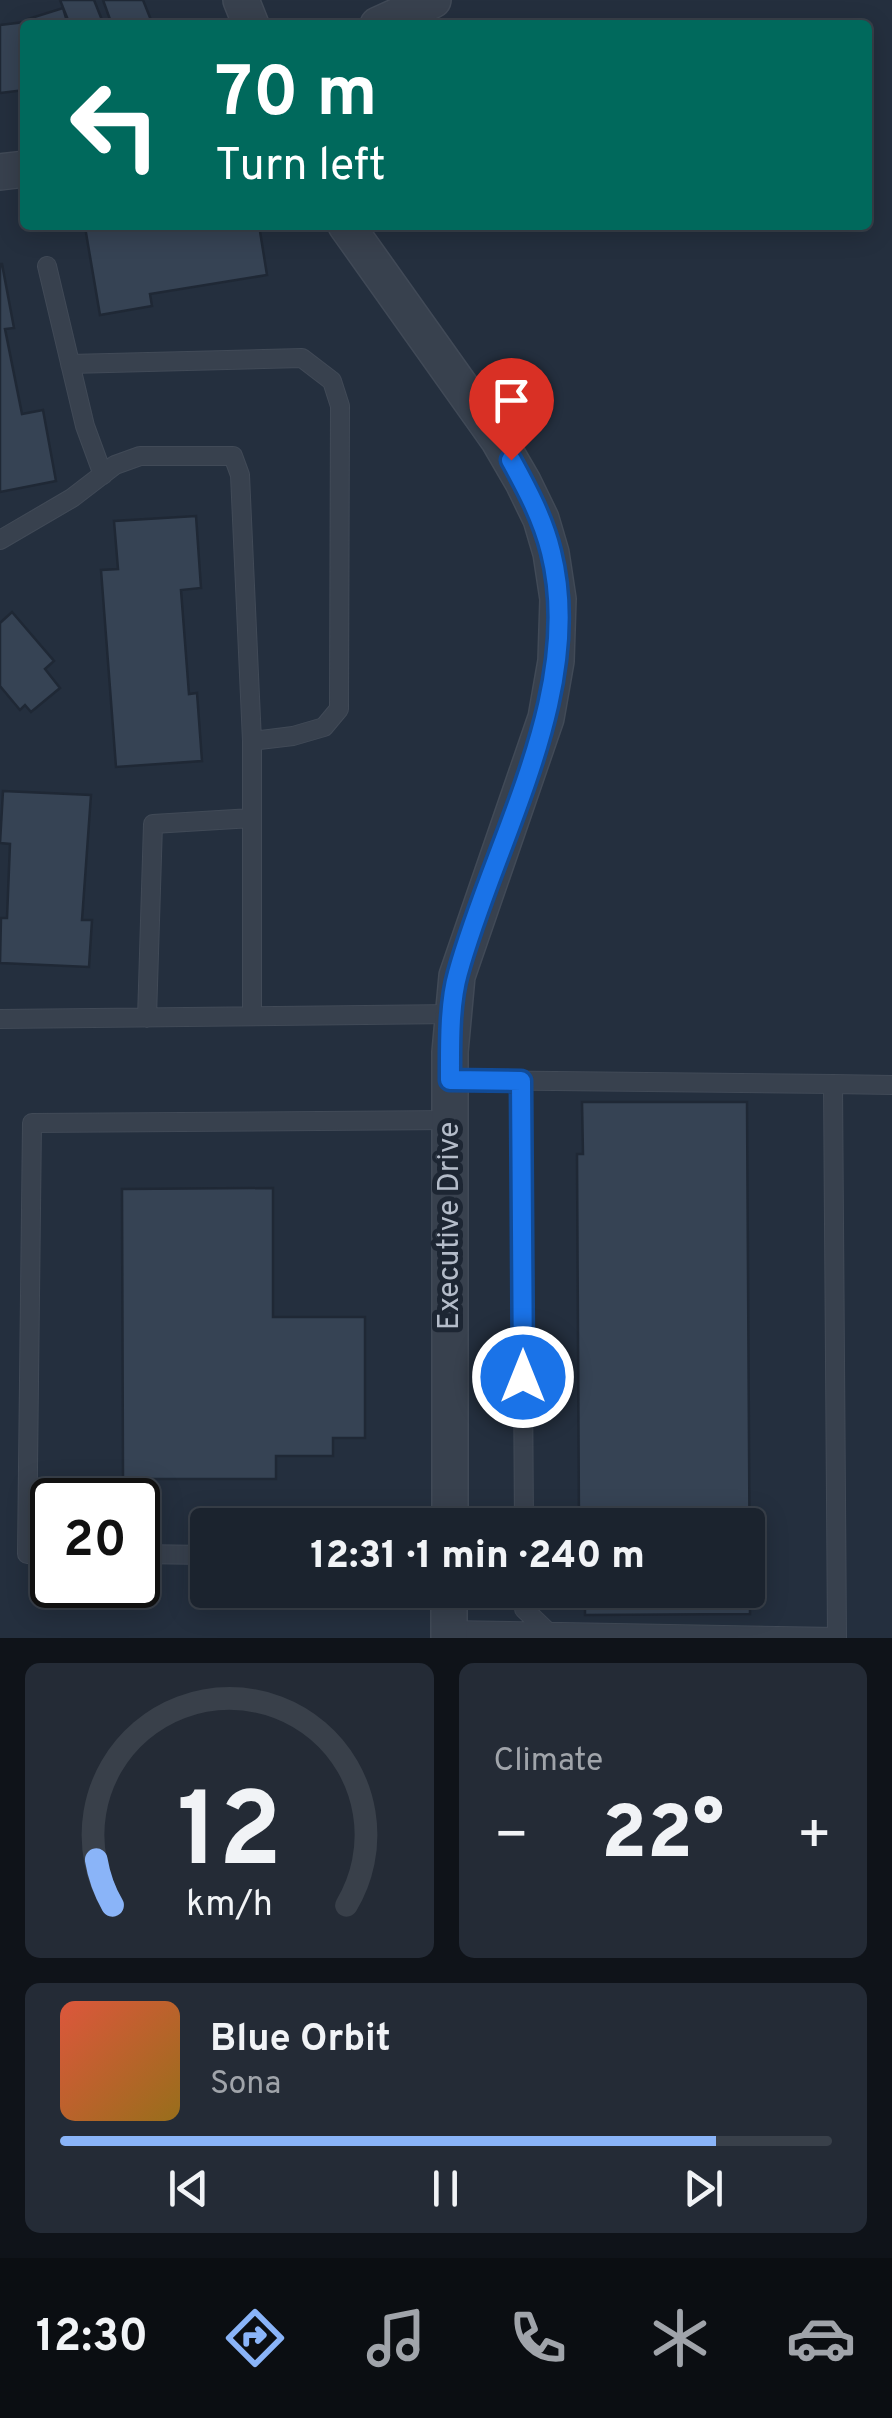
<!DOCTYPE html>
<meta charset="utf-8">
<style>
body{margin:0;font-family:Overpass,sans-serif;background:#242b36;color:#f1f3f6;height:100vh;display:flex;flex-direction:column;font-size:38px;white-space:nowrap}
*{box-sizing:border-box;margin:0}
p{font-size:32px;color:#a0a4aa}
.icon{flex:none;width:55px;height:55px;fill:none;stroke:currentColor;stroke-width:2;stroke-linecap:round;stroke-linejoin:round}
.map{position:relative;height:1638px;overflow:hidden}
.details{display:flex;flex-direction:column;gap:25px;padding:25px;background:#0f1319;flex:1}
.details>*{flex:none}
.banner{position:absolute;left:20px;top:20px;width:852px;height:210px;border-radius:10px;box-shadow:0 5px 25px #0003,0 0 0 2px #39404a;background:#00695c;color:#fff;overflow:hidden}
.speed{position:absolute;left:30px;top:1478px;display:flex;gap:20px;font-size:50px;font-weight:700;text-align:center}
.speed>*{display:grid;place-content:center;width:130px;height:130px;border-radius:50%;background:#1b232e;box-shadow:0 5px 25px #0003,0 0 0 2px #39404a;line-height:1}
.speed .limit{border:5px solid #111;border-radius:15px;background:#fff;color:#111}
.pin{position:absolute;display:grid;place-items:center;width:85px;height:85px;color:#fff;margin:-102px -42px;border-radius:50% 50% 50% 0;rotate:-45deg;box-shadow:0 0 10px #0007}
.pin .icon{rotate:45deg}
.me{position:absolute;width:110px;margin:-55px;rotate:0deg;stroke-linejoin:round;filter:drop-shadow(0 0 8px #0008)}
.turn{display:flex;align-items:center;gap:35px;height:210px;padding:0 30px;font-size:45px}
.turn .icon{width:130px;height:130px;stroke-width:2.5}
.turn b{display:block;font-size:70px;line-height:85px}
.big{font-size:75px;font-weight:800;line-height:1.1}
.details .card{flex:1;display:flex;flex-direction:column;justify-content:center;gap:15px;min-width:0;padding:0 35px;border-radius:15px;background:#242b36}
.details .dial{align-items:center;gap:0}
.dial svg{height:260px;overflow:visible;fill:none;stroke:#39404a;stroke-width:7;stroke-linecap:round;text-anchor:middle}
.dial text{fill:#f1f3f6;stroke:none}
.song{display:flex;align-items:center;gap:30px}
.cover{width:120px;height:120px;border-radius:15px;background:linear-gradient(135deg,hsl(10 70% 55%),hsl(40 70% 35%))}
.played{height:10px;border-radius:5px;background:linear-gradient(90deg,#8ab4f8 85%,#39404a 85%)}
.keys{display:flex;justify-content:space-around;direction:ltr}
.heat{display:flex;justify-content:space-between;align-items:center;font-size:55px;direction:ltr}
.details .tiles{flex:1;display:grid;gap:25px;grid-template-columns:1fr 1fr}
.card:last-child{grid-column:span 2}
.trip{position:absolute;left:190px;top:1508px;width:575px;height:100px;border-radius:10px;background:#1b232e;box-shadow:0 5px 25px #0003,0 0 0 2px #39404a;font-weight:800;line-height:100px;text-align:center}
.menu{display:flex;height:160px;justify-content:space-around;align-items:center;background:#0b0e12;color:#a0a4aa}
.menu .icon{width:70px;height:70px}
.menu .selected{color:#8ab4f8}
.menu b{font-size:45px;color:#f1f3f6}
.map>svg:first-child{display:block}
.building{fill:#364354;stroke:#1f2835;stroke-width:2.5}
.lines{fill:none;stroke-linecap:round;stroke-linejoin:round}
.lane-casing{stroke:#414a57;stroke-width:20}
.street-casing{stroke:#414a57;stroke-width:38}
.lane{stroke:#38414e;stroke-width:18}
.street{stroke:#38414e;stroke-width:35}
.route-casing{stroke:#114b97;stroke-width:25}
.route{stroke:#1a73e8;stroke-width:18}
.labels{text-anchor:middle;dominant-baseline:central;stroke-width:10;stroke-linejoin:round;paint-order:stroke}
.street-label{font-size:30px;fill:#b4bcc9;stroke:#1d2633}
</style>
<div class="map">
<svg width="892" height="1638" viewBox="0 0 892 1638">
<rect width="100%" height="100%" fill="#242f3e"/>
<path class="building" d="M 60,0 L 94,0 L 104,25 L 70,25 Z
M 103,0 L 143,0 L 153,25 L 112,25 Z
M 63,8 L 68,25 L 30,25 L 28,19 Z
M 25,22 L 25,90 L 0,93 L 0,25 Z
M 100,225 L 259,225 L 267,275 L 150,294 L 152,306 L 100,315 L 85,227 Z
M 0,264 L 2,264 L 14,328 L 5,329 L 22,414 L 43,410 L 56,481 L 0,492 Z
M 196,516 L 201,588 L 181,590 L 189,694 L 197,693 L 202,761 L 116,767 L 101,570 L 118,569 L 114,521 Z
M 12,612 L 54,661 L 45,669 L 60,688 L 31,712 L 25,705 L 20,710 L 0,686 L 0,623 Z
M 3,791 L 91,795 L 82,920 L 92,920 L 89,967 L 0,963 L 1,918 L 7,918 L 10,844 L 0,843 Z
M 582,1102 L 747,1102 L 750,1614 L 585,1615 L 585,1590 L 748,1590 L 748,1525 L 579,1525 L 577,1154 L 583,1154 Z
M 273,1188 L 273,1317 L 365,1317 L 365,1438 L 333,1438 L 333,1456 L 276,1456 L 276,1479 L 123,1479 L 122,1189 Z"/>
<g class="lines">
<g class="lane-casing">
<path id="lane" d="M 47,266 L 85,426 L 103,475
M 70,364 L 302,358 L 332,381 L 340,406 L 339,709 L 324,727 L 293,736 L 252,741
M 0,540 L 72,498 L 115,465 L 140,456 L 233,456 L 240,475 L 252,741 L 252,1015
M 147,1018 L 153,824 L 252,818
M 0,1019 L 453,1014
M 450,1080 L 833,1084 L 837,1638
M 521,1081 L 524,1525
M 833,1084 L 892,1085
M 52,1554 L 27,1554 L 32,1123 L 450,1120
M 138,1554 L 208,1555
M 524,1590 L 524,1609 L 549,1633 L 549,1638
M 449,1630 L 837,1637"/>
</g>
<g class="street-casing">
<path id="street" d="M 241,0 L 251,25
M 378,25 L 433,0
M 0,172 L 25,169
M 346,225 L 498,439 L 523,482 L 541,519 L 551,553 L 558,599 L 556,661 L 546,718 L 457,976 L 450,1052 L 450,1525
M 449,1638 L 449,1590"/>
</g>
<use href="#lane" class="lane"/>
<use href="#street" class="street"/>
</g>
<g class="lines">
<g class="route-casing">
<path id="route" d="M 511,460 C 527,489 543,519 551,552 C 586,692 494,841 458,973 C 449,1004 450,1047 450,1080 L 521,1081 L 523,1377"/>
</g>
<use href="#route" class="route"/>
</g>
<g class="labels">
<g class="street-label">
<text transform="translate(450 1226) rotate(-90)">Executive Drive</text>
</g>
</g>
</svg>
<div class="speed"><div class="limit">20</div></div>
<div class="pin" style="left:511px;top:460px;background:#d93025"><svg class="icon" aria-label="arrive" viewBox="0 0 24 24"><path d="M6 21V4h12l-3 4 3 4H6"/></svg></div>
<svg class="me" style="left:523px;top:1377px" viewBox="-20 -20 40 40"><circle r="17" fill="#1a73e8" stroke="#fff" stroke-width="3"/><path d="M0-11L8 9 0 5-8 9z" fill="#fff"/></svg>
<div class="trip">12:31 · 1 min · 240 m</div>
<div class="banner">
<div class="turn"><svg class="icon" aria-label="left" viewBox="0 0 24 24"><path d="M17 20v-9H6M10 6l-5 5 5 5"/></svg><div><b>70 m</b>Turn left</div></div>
</div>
</div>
<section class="details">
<div class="tiles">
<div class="card dial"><svg viewBox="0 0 100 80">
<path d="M14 69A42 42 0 1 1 86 69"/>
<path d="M14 69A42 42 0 0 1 9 55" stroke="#8ab4f8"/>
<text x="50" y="56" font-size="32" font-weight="700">12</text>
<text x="50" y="72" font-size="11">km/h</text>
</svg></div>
<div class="card"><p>Climate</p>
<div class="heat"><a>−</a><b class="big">22°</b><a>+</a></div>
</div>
<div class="card">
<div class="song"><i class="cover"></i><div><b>Blue Orbit</b><p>Sona</p></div></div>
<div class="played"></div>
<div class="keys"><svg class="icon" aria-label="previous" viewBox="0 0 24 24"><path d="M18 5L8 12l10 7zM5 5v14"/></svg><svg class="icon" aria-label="pause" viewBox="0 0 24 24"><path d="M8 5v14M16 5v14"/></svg><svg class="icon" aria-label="next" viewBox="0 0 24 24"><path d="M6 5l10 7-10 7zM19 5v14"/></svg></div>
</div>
</div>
</section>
<nav class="menu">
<b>12:30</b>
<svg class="icon selected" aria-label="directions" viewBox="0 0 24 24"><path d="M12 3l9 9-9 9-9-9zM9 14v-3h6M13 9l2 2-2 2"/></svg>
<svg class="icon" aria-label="music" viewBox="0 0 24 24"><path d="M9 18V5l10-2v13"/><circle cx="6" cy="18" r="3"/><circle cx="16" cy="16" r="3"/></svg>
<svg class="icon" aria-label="phone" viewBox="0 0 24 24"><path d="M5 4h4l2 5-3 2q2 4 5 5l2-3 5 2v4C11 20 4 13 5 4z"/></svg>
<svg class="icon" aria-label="climate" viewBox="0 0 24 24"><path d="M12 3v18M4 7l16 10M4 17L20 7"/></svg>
<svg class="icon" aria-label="car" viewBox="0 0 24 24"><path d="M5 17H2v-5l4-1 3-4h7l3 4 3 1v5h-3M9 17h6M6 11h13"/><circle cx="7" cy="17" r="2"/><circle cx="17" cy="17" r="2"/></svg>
</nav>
